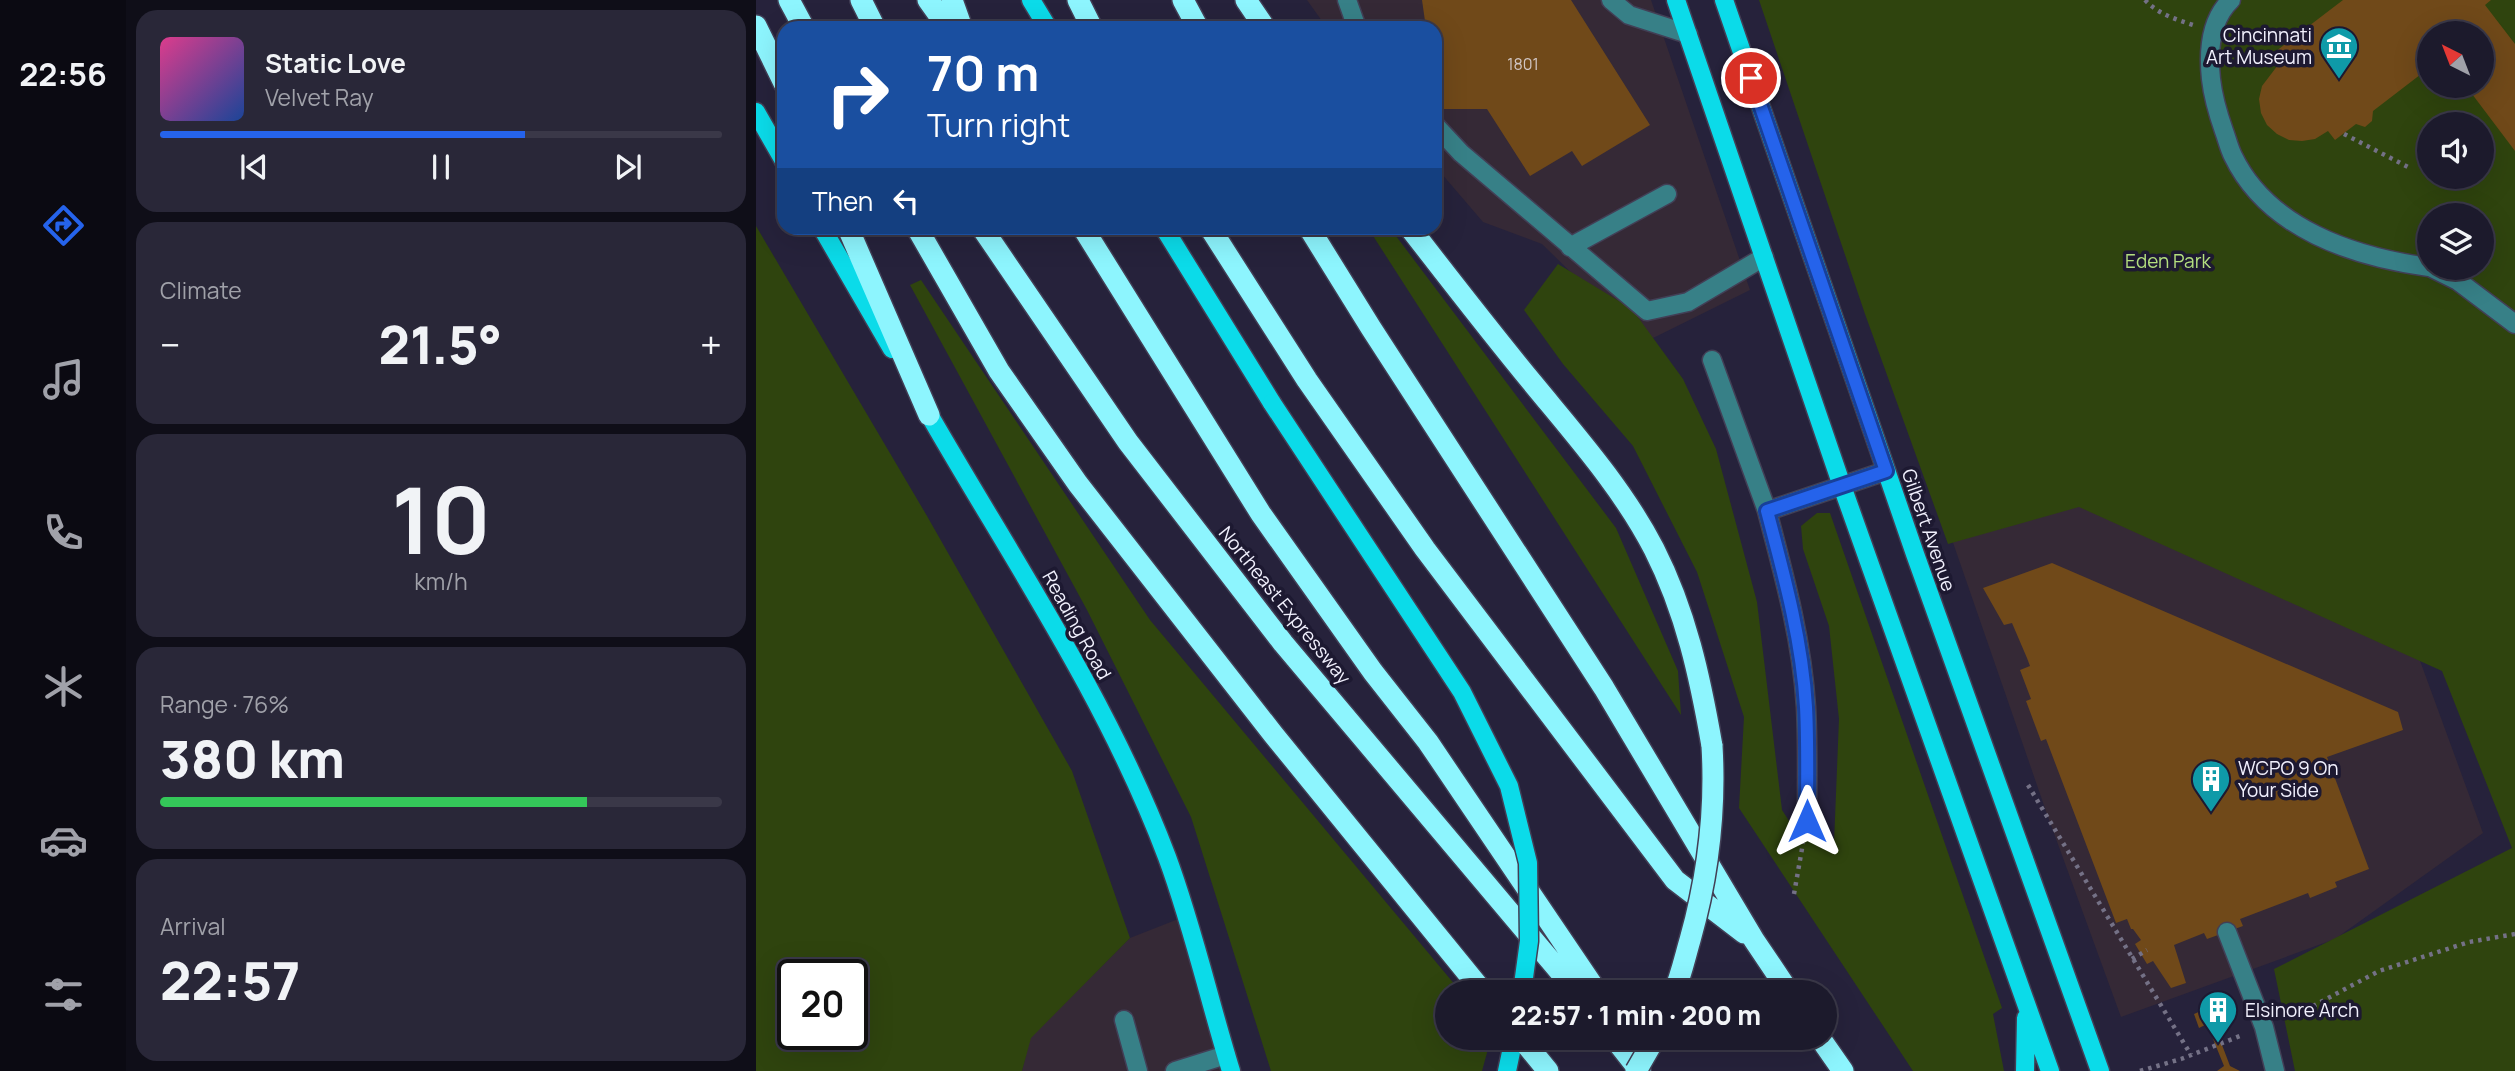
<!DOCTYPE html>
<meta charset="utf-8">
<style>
body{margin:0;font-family:Manrope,sans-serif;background:#292738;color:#f1f3f6;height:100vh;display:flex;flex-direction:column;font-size:26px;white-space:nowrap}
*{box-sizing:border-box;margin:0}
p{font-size:23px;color:#a0a1a9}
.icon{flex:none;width:38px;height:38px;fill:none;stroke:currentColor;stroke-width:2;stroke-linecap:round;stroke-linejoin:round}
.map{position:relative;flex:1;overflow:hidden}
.panel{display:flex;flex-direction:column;gap:10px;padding:10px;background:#0f0e18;width:630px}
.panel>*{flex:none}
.hud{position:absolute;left:21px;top:21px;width:665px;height:214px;border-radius:21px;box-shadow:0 7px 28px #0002,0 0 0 2px #3a3848;background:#1a4fa0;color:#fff;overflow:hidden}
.needle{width:46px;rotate:318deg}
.buttons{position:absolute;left:1661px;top:21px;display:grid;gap:14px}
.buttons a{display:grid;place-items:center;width:77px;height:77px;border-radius:50%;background:#1c1a2c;box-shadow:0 7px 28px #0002,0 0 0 2px #3a3848;font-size:35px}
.speed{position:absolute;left:21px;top:959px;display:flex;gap:14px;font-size:35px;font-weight:700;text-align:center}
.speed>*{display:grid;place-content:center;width:91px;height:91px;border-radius:50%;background:#1c1a2c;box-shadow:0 7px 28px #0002,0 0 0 2px #3a3848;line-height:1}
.speed .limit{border:4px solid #111;border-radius:10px;background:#fff;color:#111}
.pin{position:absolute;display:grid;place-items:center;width:60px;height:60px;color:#fff;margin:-30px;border:4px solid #fff;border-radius:50%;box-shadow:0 2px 7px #0007}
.me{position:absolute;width:77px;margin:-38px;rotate:0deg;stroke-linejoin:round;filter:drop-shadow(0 0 5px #0008)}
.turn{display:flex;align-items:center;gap:24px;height:147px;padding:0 35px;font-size:32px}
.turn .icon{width:91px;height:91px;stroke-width:2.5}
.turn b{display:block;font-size:49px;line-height:60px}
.then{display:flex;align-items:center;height:66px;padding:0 35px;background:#0003;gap:14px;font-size:26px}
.big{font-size:52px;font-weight:800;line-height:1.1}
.panel .card{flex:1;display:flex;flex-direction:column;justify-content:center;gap:10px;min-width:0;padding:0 24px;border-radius:21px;background:#292738}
.panel .dial{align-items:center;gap:0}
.dial b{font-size:91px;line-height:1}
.song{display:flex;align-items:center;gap:21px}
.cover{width:84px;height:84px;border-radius:10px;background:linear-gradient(135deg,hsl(330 70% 55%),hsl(220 70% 35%))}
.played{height:7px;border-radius:4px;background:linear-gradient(90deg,#2563eb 65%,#3a3848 65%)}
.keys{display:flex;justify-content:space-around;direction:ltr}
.heat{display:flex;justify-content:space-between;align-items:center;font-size:38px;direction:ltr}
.charge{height:10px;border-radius:5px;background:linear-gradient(90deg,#34c759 76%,#3a3848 0)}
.trip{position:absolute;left:679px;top:980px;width:402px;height:70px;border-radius:35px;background:#1c1a2c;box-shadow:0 7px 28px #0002,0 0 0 2px #3a3848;font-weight:800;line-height:70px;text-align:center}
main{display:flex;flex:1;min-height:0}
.menu{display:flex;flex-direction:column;width:126px;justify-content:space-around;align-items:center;background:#0b0a12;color:#a0a1a9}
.menu .icon{width:49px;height:49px}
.menu .on{color:#2563eb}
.menu b{font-size:32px;color:#f1f3f6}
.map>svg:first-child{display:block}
.commercial{fill:#352936}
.green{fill:#2f440e;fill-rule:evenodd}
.building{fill:#704919}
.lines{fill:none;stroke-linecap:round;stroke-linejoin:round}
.minor-casing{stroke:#423f56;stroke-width:21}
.major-casing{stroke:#423f56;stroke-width:21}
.highway-casing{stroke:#423f56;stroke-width:24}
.path{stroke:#747186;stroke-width:4.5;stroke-dasharray:3.5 5;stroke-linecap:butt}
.minor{stroke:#378087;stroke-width:18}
.major{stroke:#0bdbe9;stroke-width:18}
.highway{stroke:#8df5fe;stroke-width:21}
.major-bridge-casing{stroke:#423f56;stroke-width:21;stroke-linecap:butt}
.highway-bridge-casing{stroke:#423f56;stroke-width:24;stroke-linecap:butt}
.major-bridge{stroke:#0bdbe9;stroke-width:18}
.highway-bridge{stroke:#8df5fe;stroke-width:21}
.route-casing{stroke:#184099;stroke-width:18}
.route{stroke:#2563eb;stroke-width:12}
.labels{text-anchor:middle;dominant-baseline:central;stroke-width:7;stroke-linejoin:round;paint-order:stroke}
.number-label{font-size:16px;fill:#d1c6c4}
.poi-label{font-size:19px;fill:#f1f0fd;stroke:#1d1931;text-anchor:start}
.park-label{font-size:19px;fill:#b4df7f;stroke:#1d1931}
.street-label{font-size:19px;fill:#f1f0fd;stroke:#1d1931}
</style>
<main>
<nav class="menu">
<b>22:56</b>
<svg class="icon on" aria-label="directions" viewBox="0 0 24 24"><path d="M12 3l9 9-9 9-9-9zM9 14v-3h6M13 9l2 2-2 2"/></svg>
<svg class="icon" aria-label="music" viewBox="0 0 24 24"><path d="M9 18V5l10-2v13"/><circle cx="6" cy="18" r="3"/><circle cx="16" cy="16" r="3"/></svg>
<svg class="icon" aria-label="phone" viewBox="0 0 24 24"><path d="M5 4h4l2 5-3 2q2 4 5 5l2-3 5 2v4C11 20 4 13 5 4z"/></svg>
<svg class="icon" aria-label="climate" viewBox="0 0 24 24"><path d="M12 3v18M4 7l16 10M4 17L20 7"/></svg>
<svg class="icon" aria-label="car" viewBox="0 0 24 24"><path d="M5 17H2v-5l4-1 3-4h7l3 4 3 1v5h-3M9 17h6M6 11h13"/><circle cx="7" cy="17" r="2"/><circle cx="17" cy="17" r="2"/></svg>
<svg class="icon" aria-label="filters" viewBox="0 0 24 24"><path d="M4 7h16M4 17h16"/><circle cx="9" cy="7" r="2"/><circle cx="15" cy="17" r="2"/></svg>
</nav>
<section class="panel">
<div class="card">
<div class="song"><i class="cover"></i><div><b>Static Love</b><p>Velvet Ray</p></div></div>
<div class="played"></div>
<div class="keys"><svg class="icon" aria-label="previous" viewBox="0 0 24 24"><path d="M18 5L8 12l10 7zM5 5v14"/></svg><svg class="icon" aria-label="pause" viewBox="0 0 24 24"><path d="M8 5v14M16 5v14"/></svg><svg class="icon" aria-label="next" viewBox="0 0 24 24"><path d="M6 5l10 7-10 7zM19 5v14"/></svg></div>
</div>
<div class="card"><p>Climate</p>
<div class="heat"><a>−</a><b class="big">21.5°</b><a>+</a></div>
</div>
<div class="card dial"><b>10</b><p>km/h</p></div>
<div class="card"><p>Range · 76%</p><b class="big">380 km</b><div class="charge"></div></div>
<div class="card"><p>Arrival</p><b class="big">22:57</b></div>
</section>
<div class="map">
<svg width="1759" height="1071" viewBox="0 0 1759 1071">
<rect width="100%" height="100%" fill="#26223b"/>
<path class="commercial" d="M 551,0 L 895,0 L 994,290 L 887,343 L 786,244 L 727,222 L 679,166 L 679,28 L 571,28 Z
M 1542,327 L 1727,833 L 1579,939 L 1365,1017 L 1291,814 L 1167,456 Z
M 430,916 L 475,1071 L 266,1071 L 274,1038 L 374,938 Z"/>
<path class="green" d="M 1003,0 L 1759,0 L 1759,1071 L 1539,1071 L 1518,969 L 1756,848 L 1686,671 L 1323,507 L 1192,544 L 1109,314 ZM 1673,33 L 1726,33 L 1726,86 L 1673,86 ZM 1673,124 L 1726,124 L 1726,177 L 1673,177 ZM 1673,215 L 1726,215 L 1726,268 L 1673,268 Z
M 0,226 L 171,516 L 316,771 L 374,938 L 275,1038 L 266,1071 L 0,1071 ZM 37,975 L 96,975 L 96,1034 L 37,1034 Z
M 612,228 L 634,228 L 860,528 L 922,671 L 925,715 Z
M 802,264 L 876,309 L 927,379 L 960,449 L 1001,602 L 1026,810 L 1039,830 L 1078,843 L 1083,719 L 1073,626 L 1047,549 L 1045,526 L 1061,513 L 1074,513 L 1246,1008 L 1237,1014 L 1248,1071 L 1157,1071 L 983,808 L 988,717 L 941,572 L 877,446 L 807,364 L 768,310 Z
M 165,280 L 394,620 L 705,992 L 691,992 L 691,1038 L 735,1038 L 726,1071 L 515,1071 L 435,817 L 331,610 L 154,285 Z"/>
<path class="building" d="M 666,0 L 815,0 L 894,125 L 826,166 L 816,151 L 774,176 L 731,109 L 680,109 L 679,28 L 670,28 Z
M 1587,0 L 1735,0 L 1729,5 L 1759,44 L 1759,151 L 1710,86 L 1726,86 L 1726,33 L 1673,33 L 1673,68 L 1617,111 L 1616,121 L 1609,127 L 1600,124 L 1579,140 L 1572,131 L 1559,139 L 1546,141 L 1533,140 L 1521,134 L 1511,125 L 1505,113 L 1503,99 L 1506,86 L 1522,65 L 1515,55 Z
M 1296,563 L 1642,712 L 1647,730 L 1571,757 L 1613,869 L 1579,882 L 1581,887 L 1554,898 L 1552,893 L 1484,919 L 1487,926 L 1451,939 L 1448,933 L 1418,945 L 1430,983 L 1415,988 L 1397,961 L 1391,964 L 1379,944 L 1385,940 L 1377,929 L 1375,929 L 1371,919 L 1360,923 L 1290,739 L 1285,741 L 1270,701 L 1275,699 L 1264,670 L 1274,666 L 1271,658 L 1256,623 L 1248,625 L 1227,588 Z
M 1452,1008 L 1474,1066 L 1484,1071 L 1461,1071 L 1468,1066 L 1451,1024 L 1443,1028 L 1438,1014 Z"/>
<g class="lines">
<g class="minor-casing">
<path id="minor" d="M 591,0 L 601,28
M 855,0 L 873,15 L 932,34
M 1475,0 C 1454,20 1452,51 1455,79 C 1457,97 1462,114 1468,131 C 1471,139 1473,148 1477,156 C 1512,229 1598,257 1673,267
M 679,125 L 705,153 L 891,311 L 932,302 L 1008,257
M 814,247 L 911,194
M 1676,268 L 1702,281 L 1759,324
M 956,360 L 1011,511 L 1130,471
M 1011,511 C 1028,575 1046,640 1050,707 C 1052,745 1051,783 1051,821
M 1471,932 L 1508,1027 L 1519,1071
M 368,1020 L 382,1071
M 419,1071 L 470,1055"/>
</g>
<g class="major-casing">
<path id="major" d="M 275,0 L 292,28
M 920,0 L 1086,486 L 1294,1071
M 968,0 L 1159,554 L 1344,1071
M 0,112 L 28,161
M 66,228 L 136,349
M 408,228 L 516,403
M 167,404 C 252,553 350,695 411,857 C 437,927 453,1000 475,1071
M 751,1071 L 758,1038
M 1269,1071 L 1270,1018"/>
</g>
<g class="highway-casing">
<path id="highway" d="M 33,0 L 48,28
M 105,0 L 119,28
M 172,0 L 192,28
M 196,0 L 206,28
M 322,0 L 336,28
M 427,0 L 442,28
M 490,0 L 509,28
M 0,26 L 28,83
M 92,228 L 173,415
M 161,228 L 243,371 L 322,484 L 517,734 L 727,992
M 226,228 L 372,442 L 527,643 L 821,992
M 327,228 L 505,514 L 617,672 L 672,742 L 841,992
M 454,228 L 551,380 L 669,549 L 919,880 L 988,933
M 553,228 L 615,328 L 848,688 L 998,940 L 1033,992
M 654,228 C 695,281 736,334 779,386 C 821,437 867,489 898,549 C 930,612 944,677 956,746
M 765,1038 L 792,1071
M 858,1038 L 884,1071
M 1064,1038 L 1087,1071"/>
</g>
<path class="path" d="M 1389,0 C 1402,14 1419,19 1437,25
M 1588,134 L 1652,167
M 1272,785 L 1435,1055
M 1038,894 L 1047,843
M 1376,959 L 1391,950
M 1542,1014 L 1623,971 L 1713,942 L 1759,934
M 1384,1071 L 1425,1059 L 1484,1036"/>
<use href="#minor" class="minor"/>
<use href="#major" class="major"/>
<use href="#highway" class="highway"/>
<g class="major-bridge-casing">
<path id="major-bridge" d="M 516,403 L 706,692 L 753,786 L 772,863 L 773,941 L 766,992"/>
</g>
<g class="highway-bridge-casing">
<path id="highway-bridge" d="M 918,992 C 925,976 929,957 934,940 C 952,876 960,813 956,746
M 880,1071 L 899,1038"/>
</g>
<use href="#major-bridge" class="major-bridge"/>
<use href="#highway-bridge" class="highway-bridge"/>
</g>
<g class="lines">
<g class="route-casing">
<path id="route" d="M 995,78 L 1130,471 L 1011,511 C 1028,575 1046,640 1050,707 C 1052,745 1051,783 1051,821"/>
</g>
<use href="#route" class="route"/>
</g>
<defs>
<g id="museum-pin" transform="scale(2.0125)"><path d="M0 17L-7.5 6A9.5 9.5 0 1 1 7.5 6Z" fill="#0f9aa8" stroke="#1d1931"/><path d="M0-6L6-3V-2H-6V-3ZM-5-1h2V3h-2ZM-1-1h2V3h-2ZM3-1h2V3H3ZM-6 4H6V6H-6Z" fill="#fff"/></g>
<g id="building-pin" transform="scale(2.0125)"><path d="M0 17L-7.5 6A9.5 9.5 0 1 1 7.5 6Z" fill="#0f9aa8" stroke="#1d1931"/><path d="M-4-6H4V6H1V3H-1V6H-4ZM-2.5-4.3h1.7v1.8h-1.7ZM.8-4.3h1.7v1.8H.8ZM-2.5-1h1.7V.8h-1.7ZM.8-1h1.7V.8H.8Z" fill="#fff"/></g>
</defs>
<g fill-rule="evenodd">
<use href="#museum-pin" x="1583" y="46"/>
<use href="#building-pin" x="1455" y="779"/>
<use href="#building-pin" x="1462" y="1010"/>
</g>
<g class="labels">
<g class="number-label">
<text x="767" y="64">1801</text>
</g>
<g class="poi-label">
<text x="1556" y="35" text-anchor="end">Cincinnati<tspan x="1556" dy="22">Art Museum</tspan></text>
<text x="1482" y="768">WCPO 9 On<tspan x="1482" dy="22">Your Side</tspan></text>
<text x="1489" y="1010">Elsinore Arch</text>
</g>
<g class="park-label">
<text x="1412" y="261">Eden Park</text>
</g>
<g class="street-label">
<text transform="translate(1173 530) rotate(71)">Gilbert Avenue</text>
<text transform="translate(529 605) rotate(51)">Northeast Expressway</text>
<text transform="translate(321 625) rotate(61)">Reading Road</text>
</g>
</g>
</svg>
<div class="buttons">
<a><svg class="needle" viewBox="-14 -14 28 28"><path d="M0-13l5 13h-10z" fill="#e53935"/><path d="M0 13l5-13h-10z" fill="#a0a1a9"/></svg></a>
<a><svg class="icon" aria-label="sound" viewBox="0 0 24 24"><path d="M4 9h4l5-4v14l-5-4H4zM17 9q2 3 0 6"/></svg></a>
<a><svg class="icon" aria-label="layers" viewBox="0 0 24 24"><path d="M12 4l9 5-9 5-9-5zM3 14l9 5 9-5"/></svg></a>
</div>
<div class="speed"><div class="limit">20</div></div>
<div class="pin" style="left:995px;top:78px;background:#d93025"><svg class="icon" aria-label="arrive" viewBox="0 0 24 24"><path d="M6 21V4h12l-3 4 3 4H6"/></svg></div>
<svg class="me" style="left:1051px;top:821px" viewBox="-20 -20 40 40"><path d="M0-17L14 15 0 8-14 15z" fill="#2563eb" stroke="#fff" stroke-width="4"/></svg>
<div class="trip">22:57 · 1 min · 200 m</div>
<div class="hud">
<div class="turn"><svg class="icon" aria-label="right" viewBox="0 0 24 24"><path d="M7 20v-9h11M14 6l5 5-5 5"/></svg><div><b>70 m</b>Turn right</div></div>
<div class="then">Then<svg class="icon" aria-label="left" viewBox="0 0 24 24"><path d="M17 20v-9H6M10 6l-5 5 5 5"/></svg></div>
</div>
</div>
</main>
